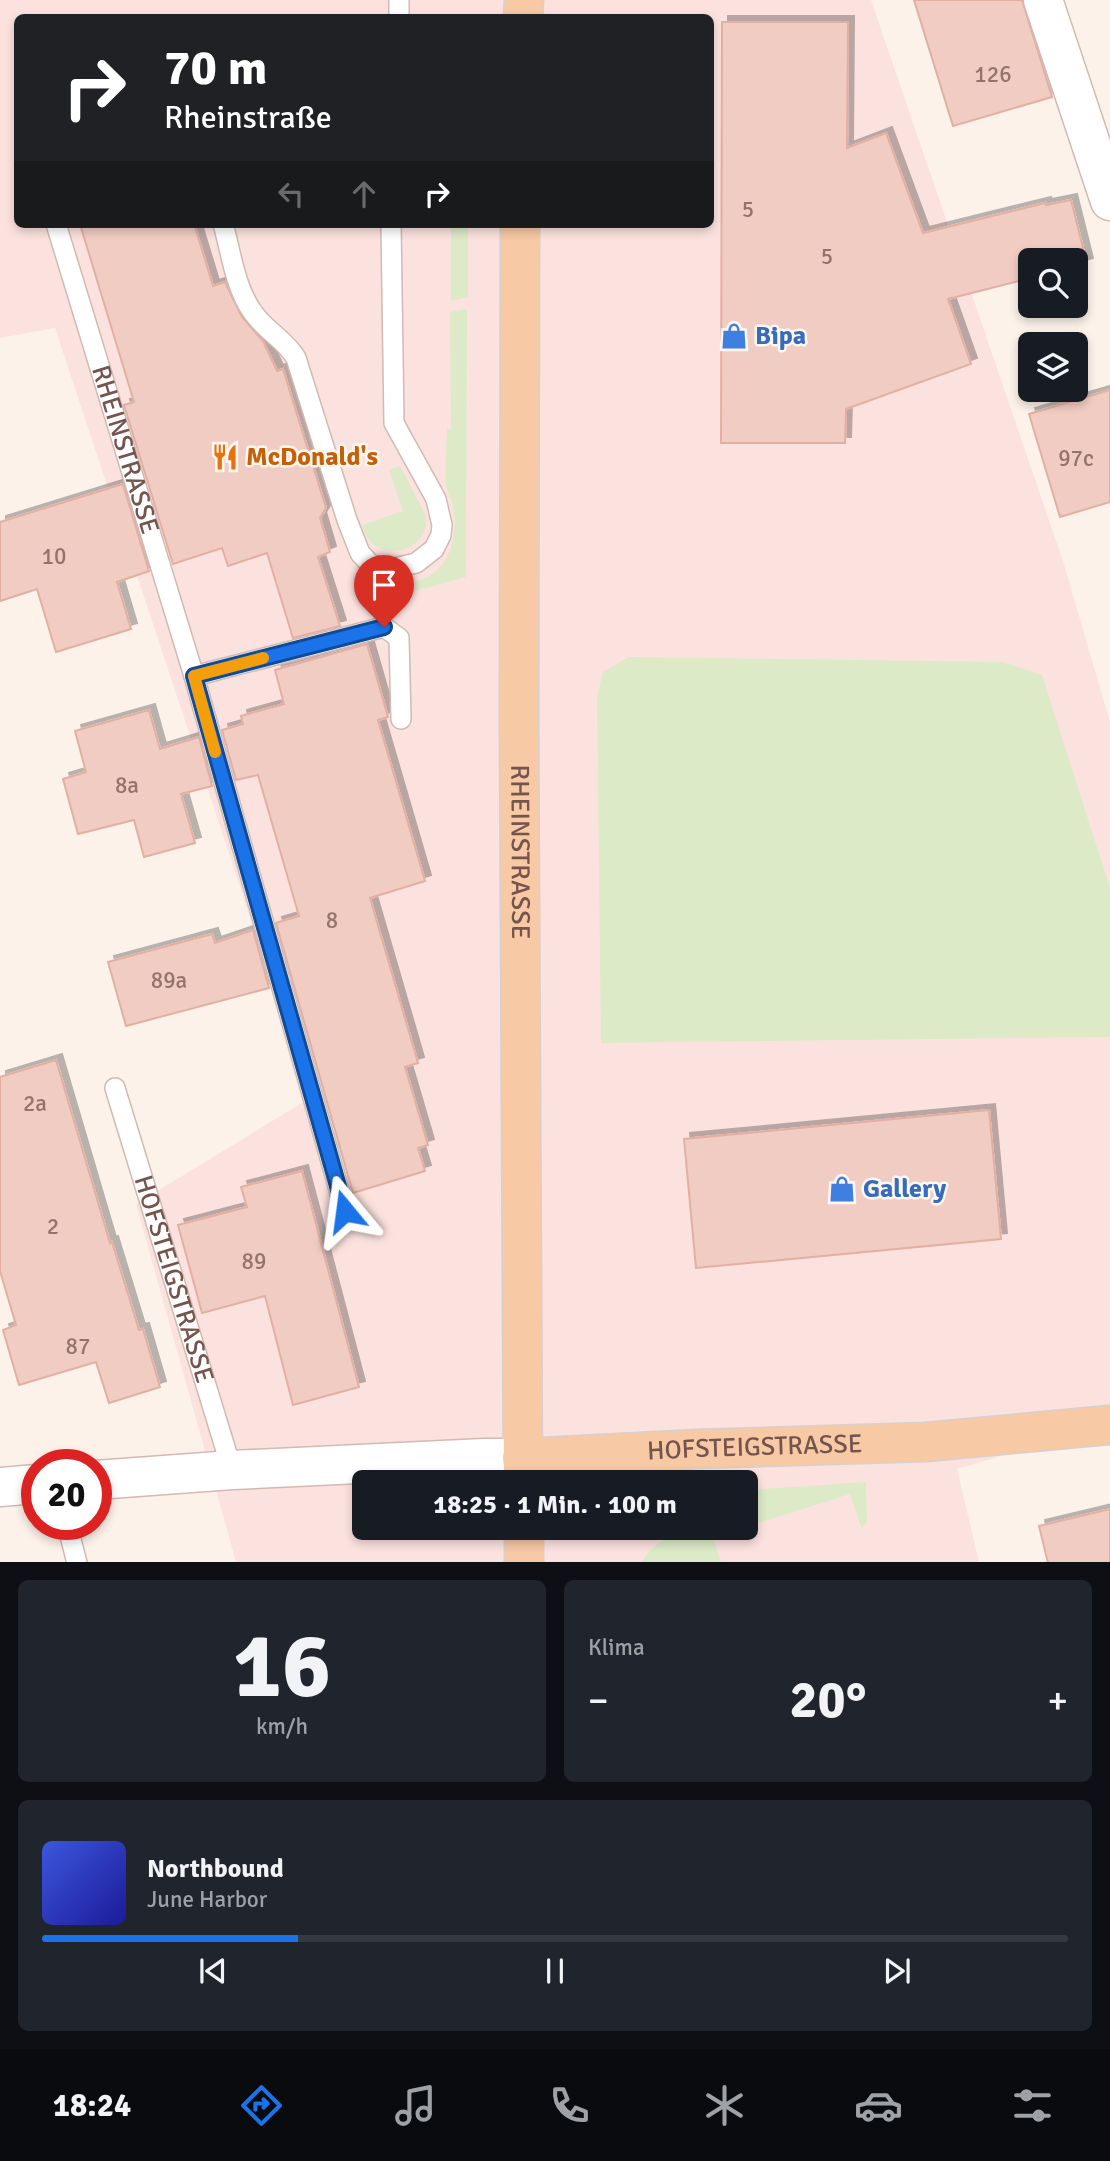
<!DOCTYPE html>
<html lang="de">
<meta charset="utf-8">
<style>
body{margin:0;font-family:Signika,sans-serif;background:#20242c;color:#f1f3f6;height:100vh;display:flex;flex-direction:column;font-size:26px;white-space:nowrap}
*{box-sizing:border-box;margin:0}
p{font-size:23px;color:#9ea1a6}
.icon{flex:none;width:38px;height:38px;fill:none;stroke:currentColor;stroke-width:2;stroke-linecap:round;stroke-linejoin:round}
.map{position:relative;height:1562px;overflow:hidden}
.side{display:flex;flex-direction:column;gap:18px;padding:18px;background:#0d0f14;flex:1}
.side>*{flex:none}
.banner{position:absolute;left:14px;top:14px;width:700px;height:214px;border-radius:10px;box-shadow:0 4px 10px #0003;background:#202124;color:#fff;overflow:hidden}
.fabs{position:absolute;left:1018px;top:248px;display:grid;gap:14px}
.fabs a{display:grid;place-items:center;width:70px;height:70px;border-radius:10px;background:#171b24;box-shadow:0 4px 10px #0003;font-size:35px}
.speed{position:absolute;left:21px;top:1449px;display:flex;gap:14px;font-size:35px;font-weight:700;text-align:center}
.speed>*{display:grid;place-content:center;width:91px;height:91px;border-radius:50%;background:#171b24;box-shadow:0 4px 10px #0003;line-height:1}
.speed .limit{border:10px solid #d22;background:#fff;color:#111}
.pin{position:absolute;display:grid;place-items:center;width:60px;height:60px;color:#fff;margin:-72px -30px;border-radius:50% 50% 50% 0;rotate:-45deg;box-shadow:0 0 7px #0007}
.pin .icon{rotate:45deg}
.me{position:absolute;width:77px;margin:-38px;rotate:344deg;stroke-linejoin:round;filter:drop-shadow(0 0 5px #0008)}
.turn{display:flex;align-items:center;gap:24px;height:147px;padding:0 35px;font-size:32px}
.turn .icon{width:91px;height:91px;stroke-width:2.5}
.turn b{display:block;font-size:49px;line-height:60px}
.lanes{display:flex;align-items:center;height:66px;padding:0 35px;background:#0003;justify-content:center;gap:35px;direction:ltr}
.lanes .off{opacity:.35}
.big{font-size:52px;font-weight:800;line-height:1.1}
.side .widget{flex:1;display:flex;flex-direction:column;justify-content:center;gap:10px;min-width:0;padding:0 24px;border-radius:10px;background:#20242c}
.side .dial{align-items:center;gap:0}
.dial b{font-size:91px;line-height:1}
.song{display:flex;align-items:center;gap:21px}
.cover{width:84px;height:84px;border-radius:10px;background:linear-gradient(135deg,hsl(230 70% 55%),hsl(240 70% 35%))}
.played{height:7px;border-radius:4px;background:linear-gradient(90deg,#1a73e8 25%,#363941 25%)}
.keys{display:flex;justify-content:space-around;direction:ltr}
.heat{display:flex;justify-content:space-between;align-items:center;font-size:38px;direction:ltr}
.side .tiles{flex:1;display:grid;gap:18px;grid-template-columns:1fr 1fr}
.widget:last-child{grid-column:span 2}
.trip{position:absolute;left:352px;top:1470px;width:406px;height:70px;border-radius:10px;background:#171b24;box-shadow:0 4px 10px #0003;font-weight:800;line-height:70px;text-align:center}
.dock{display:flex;height:112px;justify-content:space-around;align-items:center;background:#090b0e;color:#9ea1a6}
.dock .icon{width:49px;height:49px}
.dock .active{color:#1a73e8}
.dock b{font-size:32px;color:#f1f3f6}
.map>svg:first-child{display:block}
.commercial{fill:#fce2de;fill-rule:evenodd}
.green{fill:#dceac8}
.building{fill:#f1ccc2;stroke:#e3afa3;stroke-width:2;filter:url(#shadow)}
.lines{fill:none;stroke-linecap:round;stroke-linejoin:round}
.lane-casing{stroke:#d0bab2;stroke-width:22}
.street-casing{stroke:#d0bab2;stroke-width:41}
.secondary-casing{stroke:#d3b9b0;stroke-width:41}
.primary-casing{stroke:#d9cfcd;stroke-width:41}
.lane{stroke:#fff;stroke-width:19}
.street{stroke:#fff;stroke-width:38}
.secondary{stroke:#fff;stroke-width:38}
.primary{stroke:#f7c9a5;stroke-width:38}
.route-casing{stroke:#114b97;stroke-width:18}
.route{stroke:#1a73e8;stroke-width:12}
.slow{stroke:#f59e0b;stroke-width:12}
.labels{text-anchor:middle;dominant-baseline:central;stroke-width:5;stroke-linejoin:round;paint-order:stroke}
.number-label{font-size:23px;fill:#95726b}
.shop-label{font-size:26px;font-weight:bold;fill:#366cbe;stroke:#fef6f1;text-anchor:start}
.street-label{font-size:26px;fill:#76544e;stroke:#fef6f1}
.food-label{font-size:26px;font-weight:bold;fill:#c56008;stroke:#fef6f1;text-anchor:start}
</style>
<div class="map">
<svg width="1110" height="1563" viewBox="0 0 1110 1563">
<defs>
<filter id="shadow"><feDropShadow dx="6" dy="-6" stdDeviation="0" flood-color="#0004"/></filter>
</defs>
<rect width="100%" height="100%" fill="#fcf2ea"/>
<path class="commercial" d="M 0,0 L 871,0 L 1063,561 L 1110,722 L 1110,1424 L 957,1469 L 979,1562 L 236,1562 L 136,1204 L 310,1098 L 55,328 L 0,338 ZM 18,18 L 710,18 L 710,224 L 18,224 ZM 364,1482 L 746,1482 L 746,1528 L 364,1528 Z"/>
<path class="green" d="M 451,224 L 468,224 L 468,297 L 451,301 Z
M 467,309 L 466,577 L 415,591 L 415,582 C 449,573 459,538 453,506 C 452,499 447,492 446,485 C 444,467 447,447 447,429 L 451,429 L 450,312 Z
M 400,466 L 426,516 C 432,553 371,567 362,525 L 403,511 L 389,470 Z
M 629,657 L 1003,662 L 1042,675 L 1110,888 L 1110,1037 L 601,1043 L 597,698 L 603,672 Z
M 866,1482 L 867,1521 L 862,1529 L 850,1494 L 746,1527 L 747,1490 Z
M 678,1528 L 742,1528 L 713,1537 L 721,1562 L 642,1562 L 649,1551 Z"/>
<path class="building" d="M 914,0 L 1022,0 L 1052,97 L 953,126 Z
M 722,22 L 848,22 L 847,148 L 886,133 L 923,233 L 1045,203 L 1046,205 L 1071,200 L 1087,264 L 1076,267 L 1076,261 L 1031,261 L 1031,278 L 948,299 L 971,364 L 846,409 L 845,443 L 721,443 Z
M 80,224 L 194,224 L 213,286 L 225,282 L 242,317 L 263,341 L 277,371 L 283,369 L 326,508 L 320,518 L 330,552 L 318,557 L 340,626 L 293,638 L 267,553 L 228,566 L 222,548 L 173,564 L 124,405 L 134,402 Z
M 1110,390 L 1110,502 L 1060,517 L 1029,414 Z
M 123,484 L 149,571 L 117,582 L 131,629 L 56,652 L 37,589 L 0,601 L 0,522 Z
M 367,644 L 388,717 L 378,720 L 425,881 L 370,898 L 418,1063 L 405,1067 L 428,1145 L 418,1148 L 425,1171 L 353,1193 L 276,923 L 299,916 L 258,775 L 236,780 L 222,730 L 243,724 L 241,716 L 284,704 L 275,670 Z
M 149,710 L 160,749 L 199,737 L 212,786 L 181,794 L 195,843 L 144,857 L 134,820 L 78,834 L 63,779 L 86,772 L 75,731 Z
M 253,930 L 269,988 L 126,1026 L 108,962 L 212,934 L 215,943 Z
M 56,1060 L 110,1243 L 112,1242 L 139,1330 L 143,1329 L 160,1387 L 109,1403 L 96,1362 L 19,1385 L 3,1330 L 16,1325 L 0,1271 L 0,1077 Z
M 989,1110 L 1001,1239 L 696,1268 L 684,1139 Z
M 302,1171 L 359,1387 L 293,1405 L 265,1296 L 202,1313 L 178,1225 L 247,1207 L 241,1187 Z
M 1110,1509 L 1110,1563 L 1048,1563 L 1039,1526 Z"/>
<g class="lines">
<g class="lane-casing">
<g id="lane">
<path d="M 399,18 L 399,0"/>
<path id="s1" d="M 56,224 L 194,676 L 345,1211"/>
<path d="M 223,224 C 231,252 235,287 252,311 C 264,330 285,339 296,358 L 347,520 L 360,553 L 370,564 L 387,570 L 416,563 L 434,549 L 441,535 L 442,525 L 436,499 L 394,423 L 391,224"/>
<path d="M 194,676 L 384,627 L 399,638 L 401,719"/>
<path id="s2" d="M 115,1088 L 232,1470"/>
<path d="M 67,1524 L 77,1563"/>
</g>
</g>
<g class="street-casing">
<path id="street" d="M 1043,0 L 1110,201"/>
</g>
<g class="secondary-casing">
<path id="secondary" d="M 96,1480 L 232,1470 L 484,1458 L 522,1458
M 0,1487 L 37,1484"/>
</g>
<g class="primary-casing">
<g id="primary">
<path d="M 523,18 L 524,0"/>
<path id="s3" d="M 520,224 L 519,719 L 523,1482"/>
<path id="s4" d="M 522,1458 L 697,1449 L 926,1442 L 1110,1425"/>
<path d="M 524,1528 L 524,1563"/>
</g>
</g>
<use href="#lane" class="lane"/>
<use href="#street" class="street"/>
<use href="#secondary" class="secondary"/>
<use href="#primary" class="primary"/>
</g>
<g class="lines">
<g class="route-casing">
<path id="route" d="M 345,1211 L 194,676 L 384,627"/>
</g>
<use href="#route" class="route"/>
<path class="slow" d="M 215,752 L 194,676 L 263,658"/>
</g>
<defs>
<g id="shop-bare" transform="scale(2.1)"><path d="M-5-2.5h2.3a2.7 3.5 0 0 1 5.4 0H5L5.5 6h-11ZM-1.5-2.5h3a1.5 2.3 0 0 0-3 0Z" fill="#3f7fe0" stroke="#fef6f1" stroke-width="2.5" paint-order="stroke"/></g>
<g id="restaurant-bare" transform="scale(2.1)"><path d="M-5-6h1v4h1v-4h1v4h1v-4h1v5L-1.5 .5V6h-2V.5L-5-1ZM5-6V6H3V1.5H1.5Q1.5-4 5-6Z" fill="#e8710a" stroke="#fef6f1" stroke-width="2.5" paint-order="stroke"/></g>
</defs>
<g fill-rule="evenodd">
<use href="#shop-bare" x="734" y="336"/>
<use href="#restaurant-bare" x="225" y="457"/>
<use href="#shop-bare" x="842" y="1189"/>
</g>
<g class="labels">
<g class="number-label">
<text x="993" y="74">126</text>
<text x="748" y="209">5</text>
<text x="827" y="256">5</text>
<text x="1076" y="458">97c</text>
<text x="54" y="556">10</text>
<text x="127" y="785">8a</text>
<text x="332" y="920">8</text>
<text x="169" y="980">89a</text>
<text x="35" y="1103">2a</text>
<text x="53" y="1226">2</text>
<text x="254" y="1261">89</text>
<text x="78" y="1346">87</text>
</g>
<g class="shop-label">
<text x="755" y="336">Bipa</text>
<text x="863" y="1189">Gallery</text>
</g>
<g class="street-label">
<text stroke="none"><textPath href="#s1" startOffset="236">RHEINSTRASSE</textPath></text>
<text stroke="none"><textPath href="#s3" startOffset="628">RHEINSTRASSE</textPath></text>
<text stroke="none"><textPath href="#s2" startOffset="200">HOFSTEIGSTRASSE</textPath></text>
<text stroke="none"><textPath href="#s4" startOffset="233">HOFSTEIGSTRASSE</textPath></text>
</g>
<g class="food-label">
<text x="246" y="457">McDonald's</text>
</g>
</g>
</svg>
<div class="fabs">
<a><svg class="icon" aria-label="search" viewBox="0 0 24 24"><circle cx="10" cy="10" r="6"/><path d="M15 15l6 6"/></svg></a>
<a><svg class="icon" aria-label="layers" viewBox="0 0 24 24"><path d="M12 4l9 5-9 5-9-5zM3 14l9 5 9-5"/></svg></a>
</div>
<div class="speed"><div class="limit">20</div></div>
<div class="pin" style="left:384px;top:627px;background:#d93025"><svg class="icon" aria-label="arrive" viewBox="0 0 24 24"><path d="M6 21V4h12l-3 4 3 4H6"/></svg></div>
<svg class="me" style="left:345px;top:1211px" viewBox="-20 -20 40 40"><path d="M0-17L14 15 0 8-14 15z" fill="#1a73e8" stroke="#fff" stroke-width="4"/></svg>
<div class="trip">18:25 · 1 Min. · 100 m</div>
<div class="banner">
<div class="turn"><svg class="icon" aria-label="right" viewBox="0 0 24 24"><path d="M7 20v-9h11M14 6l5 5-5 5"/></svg><div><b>70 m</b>Rheinstraße</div></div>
<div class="lanes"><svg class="icon off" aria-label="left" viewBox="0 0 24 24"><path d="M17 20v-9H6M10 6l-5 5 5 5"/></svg><svg class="icon off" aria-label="ahead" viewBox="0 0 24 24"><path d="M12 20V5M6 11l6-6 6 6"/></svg><svg class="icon" aria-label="right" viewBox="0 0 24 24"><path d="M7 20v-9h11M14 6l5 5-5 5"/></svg></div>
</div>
</div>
<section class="side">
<div class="tiles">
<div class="widget dial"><b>16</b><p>km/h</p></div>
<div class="widget"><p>Klima</p>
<div class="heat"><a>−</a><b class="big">20°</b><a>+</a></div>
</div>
<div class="widget">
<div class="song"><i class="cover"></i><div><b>Northbound</b><p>June Harbor</p></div></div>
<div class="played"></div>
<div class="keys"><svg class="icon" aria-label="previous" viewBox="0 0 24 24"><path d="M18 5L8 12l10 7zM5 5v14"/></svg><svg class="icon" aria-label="pause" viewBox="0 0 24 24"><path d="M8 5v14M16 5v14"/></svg><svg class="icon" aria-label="next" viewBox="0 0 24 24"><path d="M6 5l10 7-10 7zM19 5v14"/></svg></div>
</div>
</div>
</section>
<nav class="dock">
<b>18:24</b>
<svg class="icon active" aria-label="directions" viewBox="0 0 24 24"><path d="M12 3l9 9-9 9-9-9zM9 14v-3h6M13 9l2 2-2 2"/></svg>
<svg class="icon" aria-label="music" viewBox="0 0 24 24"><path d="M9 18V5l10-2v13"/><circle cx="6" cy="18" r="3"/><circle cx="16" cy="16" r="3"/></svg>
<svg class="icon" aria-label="phone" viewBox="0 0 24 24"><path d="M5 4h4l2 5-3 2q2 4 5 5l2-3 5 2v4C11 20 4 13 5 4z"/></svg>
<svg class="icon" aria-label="climate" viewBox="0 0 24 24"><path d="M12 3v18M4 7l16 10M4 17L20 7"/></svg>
<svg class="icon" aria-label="car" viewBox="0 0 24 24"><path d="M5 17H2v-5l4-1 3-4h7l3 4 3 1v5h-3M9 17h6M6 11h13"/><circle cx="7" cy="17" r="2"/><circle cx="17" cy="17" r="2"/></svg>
<svg class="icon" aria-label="filters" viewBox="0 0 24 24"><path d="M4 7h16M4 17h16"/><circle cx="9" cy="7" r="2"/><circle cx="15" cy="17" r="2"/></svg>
</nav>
